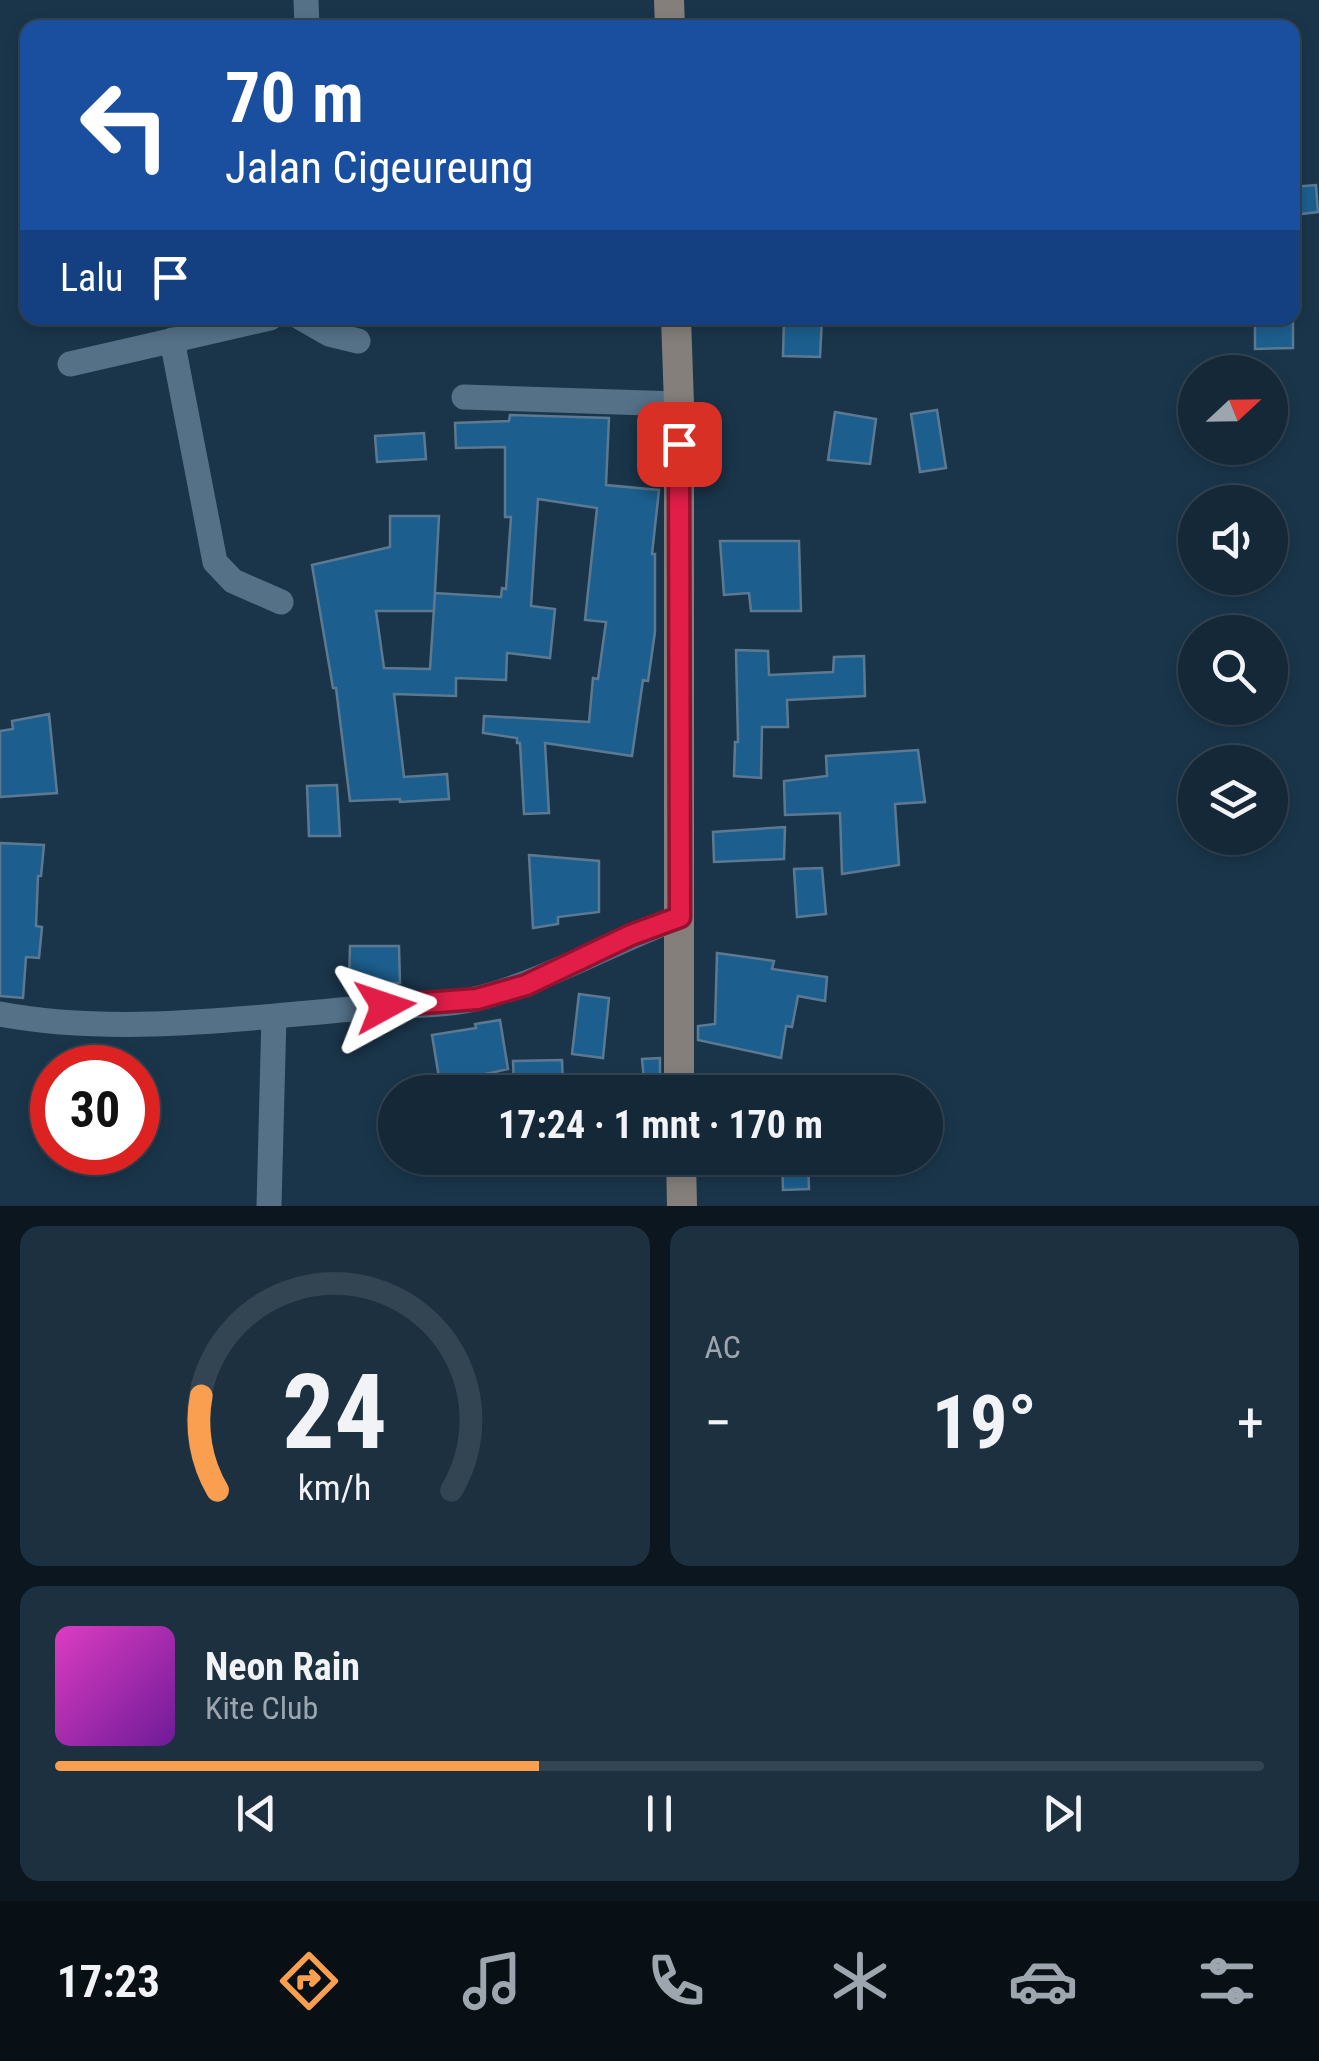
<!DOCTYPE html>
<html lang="id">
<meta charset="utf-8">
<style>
body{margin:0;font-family:"Roboto Condensed",sans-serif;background:#1d3040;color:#f1f3f6;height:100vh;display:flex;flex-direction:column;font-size:38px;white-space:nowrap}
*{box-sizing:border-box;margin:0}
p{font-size:32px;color:#9da6ae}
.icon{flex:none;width:55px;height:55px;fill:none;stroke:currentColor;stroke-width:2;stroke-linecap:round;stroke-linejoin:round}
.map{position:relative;height:1206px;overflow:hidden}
.sheet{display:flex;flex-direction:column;gap:20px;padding:20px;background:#0b161f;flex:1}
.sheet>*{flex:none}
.guide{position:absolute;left:20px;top:20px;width:1280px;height:305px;border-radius:20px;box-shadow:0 5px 15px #0003,0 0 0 2px #334453;background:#1a4fa0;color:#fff;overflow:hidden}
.needle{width:65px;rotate:68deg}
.buttons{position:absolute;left:1178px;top:355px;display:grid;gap:20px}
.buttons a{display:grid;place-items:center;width:110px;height:110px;border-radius:50%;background:#142838;box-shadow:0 5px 15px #0003,0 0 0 2px #334453;font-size:50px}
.speed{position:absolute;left:30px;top:1045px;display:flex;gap:20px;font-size:50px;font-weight:700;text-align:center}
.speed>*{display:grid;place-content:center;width:130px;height:130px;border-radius:50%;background:#142838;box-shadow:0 5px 15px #0003,0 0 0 2px #334453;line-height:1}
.speed .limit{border:15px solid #d22;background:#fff;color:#111}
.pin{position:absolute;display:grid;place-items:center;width:85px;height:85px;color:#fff;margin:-42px;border-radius:20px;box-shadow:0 5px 15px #0006}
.me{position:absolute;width:110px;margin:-55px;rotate:85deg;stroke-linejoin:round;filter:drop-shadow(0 0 8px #0008)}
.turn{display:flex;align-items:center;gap:35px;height:210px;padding:0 40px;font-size:45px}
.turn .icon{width:130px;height:130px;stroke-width:2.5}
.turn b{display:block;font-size:70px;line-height:85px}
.then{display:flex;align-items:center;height:95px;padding:0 40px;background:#0003;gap:20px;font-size:38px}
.big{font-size:75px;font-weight:700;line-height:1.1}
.sheet .widget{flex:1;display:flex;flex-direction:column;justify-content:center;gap:15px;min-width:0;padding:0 35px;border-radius:20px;background:#1d3040}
.sheet .dial{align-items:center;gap:0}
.dial svg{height:260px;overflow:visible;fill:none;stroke:#334453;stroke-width:7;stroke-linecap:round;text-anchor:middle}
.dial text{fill:#f1f3f6;stroke:none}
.song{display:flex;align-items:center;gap:30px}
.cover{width:120px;height:120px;border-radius:15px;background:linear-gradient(135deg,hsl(310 70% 55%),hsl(280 70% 35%))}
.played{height:10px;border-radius:5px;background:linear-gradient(90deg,#fa9f4f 40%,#334453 40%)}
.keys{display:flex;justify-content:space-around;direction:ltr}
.heat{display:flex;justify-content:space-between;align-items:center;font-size:55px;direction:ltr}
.sheet .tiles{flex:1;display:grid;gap:20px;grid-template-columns:1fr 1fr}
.widget:last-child{grid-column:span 2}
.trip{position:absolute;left:378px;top:1075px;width:565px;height:100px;border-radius:50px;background:#142838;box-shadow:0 5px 15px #0003,0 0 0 2px #334453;font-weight:700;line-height:100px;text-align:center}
.tab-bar{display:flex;height:160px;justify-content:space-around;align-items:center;background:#081016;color:#9da6ae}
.tab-bar .icon{width:70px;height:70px}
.tab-bar .on{color:#fa9f4f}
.tab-bar b{font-size:45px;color:#f1f3f6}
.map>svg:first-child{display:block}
.building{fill:#1c5f8e;stroke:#5c7991;stroke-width:2.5}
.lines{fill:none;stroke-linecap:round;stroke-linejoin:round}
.street{stroke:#547188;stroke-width:25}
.secondary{stroke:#847f7b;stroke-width:30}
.route-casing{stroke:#92132f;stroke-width:25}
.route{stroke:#e11d48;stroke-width:18}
</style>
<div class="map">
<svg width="1319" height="1206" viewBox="0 0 1319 1206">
<rect width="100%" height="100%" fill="#1a354a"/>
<path class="building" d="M 1316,185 L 1318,212 L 1292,215 L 1292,187 Z
M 784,318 L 822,318 L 820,357 L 783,356 Z
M 1255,318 L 1293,318 L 1293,348 L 1255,349 Z
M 937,410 L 946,468 L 920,472 L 911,414 Z
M 835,412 L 876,419 L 870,464 L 828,460 Z
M 510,415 L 609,418 L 606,485 L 659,490 L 652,554 L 655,554 L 655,632 L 648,681 L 643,680 L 632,756 L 545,743 L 549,813 L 524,814 L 520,743 L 517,743 L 517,738 L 483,733 L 484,716 L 589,722 L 593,678 L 598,679 L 606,622 L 585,620 L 597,508 L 538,499 L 531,606 L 555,609 L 550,658 L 507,653 L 506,680 L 456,678 L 456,696 L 394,694 L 404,777 L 447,774 L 449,799 L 400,802 L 400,799 L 350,801 L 336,688 L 333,688 L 312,565 L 390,547 L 390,516 L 439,516 L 434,611 L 376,611 L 384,668 L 430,669 L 435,593 L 501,597 L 502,588 L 506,589 L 511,517 L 505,517 L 505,447 L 456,448 L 455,423 L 509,421 Z
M 424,433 L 426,459 L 377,462 L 375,436 Z
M 720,541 L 799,541 L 801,611 L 751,611 L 749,593 L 724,595 Z
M 736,650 L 768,651 L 769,675 L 833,672 L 834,657 L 864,656 L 865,696 L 787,700 L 788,727 L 762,727 L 761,778 L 734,776 L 735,742 L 738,742 Z
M 49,714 L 57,793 L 0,797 L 0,731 L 13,729 L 12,721 Z
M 918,750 L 925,802 L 895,804 L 899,865 L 842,874 L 840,813 L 785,815 L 784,781 L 827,776 L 826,756 Z
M 337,785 L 340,836 L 309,836 L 307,786 Z
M 785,827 L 784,859 L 714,862 L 713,832 Z
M 0,843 L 44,845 L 41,876 L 38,876 L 36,926 L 42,927 L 39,958 L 26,957 L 23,998 L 0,996 Z
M 529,855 L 599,861 L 599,912 L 558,917 L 558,924 L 533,928 Z
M 822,868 L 826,914 L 797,917 L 794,869 Z
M 350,946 L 399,946 L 400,983 L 349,983 Z
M 717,953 L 774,961 L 772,969 L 827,977 L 825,1001 L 798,996 L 792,1027 L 786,1026 L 781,1058 L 698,1040 L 698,1026 L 715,1024 Z
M 579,994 L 609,998 L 603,1058 L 572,1054 Z
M 500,1020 L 508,1069 L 440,1084 L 432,1035 L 476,1028 L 475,1024 Z
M 660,1058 L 660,1092 L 645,1092 L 642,1059 Z
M 562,1060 L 563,1086 L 514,1087 L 513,1061 Z
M 782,1158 L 808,1158 L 809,1189 L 783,1190 Z"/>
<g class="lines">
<path class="street" d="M 306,0 L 307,28
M 301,318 L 329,334 L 358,341
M 172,340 L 215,562 L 233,581 L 281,602
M 70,364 L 270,318
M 464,397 L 679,404
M 0,1014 C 117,1036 245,1018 363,1008 C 400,1005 448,1007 483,997 C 552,978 613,942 680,917
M 269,1206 L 274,1016"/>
<path class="secondary" d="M 669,0 L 670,28
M 676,318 L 679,404 L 679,1092
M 681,1158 L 682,1206"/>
</g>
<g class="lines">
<g class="route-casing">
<path id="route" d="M 385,1006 L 477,999 L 526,985 L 631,935 L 680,917 L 679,444"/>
</g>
<use href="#route" class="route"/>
</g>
</svg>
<div class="buttons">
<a><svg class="needle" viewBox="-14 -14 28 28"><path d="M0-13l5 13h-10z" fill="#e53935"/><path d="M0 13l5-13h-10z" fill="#9da6ae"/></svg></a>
<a><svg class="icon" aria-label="sound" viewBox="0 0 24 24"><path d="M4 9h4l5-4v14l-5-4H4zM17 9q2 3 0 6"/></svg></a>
<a><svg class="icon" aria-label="search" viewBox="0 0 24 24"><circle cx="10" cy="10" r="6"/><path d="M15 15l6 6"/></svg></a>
<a><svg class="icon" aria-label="layers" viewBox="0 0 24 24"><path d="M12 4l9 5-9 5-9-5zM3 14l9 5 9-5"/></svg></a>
</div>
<div class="speed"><div class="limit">30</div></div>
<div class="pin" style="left:679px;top:444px;background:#d93025"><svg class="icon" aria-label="arrive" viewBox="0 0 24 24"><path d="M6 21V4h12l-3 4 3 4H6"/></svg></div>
<svg class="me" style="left:385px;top:1006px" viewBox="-20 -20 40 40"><path d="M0-17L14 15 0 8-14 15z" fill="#e11d48" stroke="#fff" stroke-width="4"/></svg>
<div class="trip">17:24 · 1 mnt · 170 m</div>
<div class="guide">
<div class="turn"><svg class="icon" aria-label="left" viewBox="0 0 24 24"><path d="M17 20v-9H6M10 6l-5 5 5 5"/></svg><div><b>70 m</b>Jalan Cigeureung</div></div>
<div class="then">Lalu<svg class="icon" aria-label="arrive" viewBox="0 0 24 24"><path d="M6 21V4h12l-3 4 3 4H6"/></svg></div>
</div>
</div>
<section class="sheet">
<div class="tiles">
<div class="widget dial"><svg viewBox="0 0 100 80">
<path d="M14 69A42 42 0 1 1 86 69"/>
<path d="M14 69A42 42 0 0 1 9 40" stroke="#fa9f4f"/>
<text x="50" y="56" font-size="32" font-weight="700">24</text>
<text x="50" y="72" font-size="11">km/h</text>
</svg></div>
<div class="widget"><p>AC</p>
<div class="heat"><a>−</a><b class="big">19°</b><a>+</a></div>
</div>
<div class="widget">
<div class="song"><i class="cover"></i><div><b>Neon Rain</b><p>Kite Club</p></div></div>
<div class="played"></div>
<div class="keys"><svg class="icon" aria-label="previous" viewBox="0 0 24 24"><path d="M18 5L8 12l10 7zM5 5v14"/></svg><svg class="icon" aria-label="pause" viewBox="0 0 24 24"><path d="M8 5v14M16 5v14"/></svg><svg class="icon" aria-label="next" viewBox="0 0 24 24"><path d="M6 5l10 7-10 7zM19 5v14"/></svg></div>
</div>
</div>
</section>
<nav class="tab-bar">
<b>17:23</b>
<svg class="icon on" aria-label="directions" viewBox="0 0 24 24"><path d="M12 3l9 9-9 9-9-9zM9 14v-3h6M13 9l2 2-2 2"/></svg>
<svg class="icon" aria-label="music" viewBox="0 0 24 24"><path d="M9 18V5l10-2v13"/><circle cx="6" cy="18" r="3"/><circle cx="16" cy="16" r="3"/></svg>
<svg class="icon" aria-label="phone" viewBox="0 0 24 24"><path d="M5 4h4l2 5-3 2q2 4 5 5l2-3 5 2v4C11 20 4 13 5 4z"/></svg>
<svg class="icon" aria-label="climate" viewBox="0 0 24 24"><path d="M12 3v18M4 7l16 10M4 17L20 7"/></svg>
<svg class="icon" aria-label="car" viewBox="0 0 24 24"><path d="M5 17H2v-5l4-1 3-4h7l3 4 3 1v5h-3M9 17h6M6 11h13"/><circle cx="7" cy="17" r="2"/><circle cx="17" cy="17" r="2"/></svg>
<svg class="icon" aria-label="filters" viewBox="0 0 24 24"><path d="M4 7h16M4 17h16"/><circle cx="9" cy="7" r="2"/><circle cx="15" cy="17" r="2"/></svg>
</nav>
